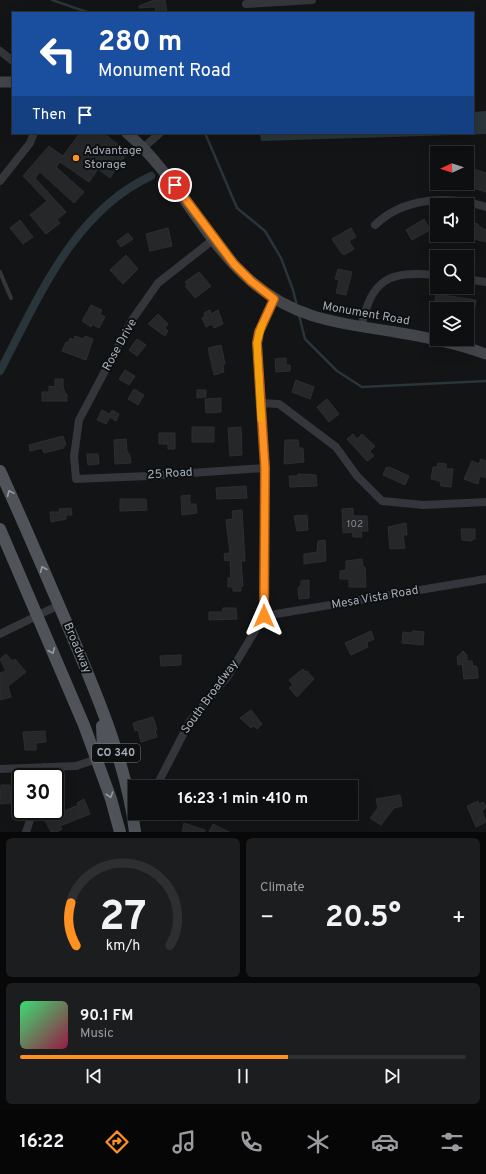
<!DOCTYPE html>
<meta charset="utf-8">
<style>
body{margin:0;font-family:Overpass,sans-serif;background:#1c1d1e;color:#f1f3f6;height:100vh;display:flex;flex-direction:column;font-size:15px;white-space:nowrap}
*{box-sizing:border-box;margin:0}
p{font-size:13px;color:#9b9c9f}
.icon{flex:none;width:22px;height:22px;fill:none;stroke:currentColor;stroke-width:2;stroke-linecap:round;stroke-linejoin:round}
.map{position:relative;height:832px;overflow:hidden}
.sheet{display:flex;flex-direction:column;gap:6px;padding:6px;background:#080809;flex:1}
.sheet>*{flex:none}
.banner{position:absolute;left:12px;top:12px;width:462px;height:122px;border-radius:0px;box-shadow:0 4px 16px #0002,0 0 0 1px #2e2f30;background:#1a4fa0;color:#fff;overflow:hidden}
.needle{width:26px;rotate:267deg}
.tools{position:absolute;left:430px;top:146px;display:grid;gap:8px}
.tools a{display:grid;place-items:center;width:44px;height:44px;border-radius:0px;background:#0e0f10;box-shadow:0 4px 16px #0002,0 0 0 1px #2e2f30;font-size:20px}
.speed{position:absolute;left:12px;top:768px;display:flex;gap:8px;font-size:20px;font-weight:700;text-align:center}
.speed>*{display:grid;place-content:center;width:52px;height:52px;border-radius:50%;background:#0e0f10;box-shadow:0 4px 16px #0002,0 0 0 1px #2e2f30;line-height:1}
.speed .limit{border:2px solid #111;border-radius:6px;background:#fff;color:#111}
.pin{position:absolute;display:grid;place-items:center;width:34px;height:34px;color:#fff;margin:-17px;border:2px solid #fff;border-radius:50%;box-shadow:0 1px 4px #0007}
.me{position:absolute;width:44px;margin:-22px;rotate:0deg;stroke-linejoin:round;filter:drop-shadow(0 0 3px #0008)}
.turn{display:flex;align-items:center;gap:14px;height:84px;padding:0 20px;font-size:18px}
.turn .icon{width:52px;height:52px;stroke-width:2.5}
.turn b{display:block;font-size:28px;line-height:34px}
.then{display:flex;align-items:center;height:38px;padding:0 20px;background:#0003;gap:8px;font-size:15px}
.big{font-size:30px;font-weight:700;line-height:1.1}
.sheet .card{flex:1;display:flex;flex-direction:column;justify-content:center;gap:6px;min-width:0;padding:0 14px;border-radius:6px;background:#1c1d1e}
.sheet .dial{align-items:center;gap:0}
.dial svg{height:104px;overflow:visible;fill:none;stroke:#2e2f30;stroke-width:7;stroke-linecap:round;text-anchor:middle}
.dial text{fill:#f1f3f6;stroke:none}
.song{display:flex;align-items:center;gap:12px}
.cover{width:48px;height:48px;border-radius:6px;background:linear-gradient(135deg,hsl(140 70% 55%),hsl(340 70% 35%))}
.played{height:4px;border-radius:2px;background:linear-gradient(90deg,#ff9022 60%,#2e2f30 60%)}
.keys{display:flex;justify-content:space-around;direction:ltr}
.heat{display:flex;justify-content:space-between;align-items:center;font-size:22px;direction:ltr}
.sheet .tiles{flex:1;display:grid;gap:6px;grid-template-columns:1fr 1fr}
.card:last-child{grid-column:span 2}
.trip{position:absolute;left:128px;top:780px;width:230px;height:40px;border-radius:0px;background:#0e0f10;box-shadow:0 4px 16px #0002,0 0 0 1px #2e2f30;font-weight:700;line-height:40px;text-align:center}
.tab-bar{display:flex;height:64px;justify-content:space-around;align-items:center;background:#060606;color:#9b9c9f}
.tab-bar .icon{width:28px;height:28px}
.tab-bar .active{color:#ff9022}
.tab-bar b{font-size:18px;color:#f1f3f6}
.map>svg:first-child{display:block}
.water{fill:#29353a}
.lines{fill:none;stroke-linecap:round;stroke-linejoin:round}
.stream{stroke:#29353a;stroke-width:2.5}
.canal{stroke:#29353a;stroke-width:8}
.building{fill:#262729;stroke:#2d2e32}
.service{stroke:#34363b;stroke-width:4}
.minor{stroke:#34363b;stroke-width:8}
.secondary{stroke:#42464b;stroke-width:11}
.primary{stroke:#50545a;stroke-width:12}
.oneway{stroke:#939ba4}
.route-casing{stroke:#a65e16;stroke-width:10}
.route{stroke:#ff9022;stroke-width:7}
.slow{stroke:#f59e0b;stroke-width:7}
.poi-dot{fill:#ff9022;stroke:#0e0f10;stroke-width:1.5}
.labels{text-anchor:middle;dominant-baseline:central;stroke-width:4;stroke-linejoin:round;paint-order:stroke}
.number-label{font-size:10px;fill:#848b93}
.shield{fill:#0e0f10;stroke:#777e85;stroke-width:1}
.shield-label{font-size:11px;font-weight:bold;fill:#a4adb7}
.poi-label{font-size:12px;fill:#a4adb7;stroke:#0e0f10;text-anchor:start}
.street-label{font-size:12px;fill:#a4adb7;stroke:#0e0f10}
</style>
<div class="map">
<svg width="486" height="832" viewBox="0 0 486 832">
<rect width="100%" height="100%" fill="#131415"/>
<path class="water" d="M 486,111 L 486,134 L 261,141 L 260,133 L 473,133 L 473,112 Z"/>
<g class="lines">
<path class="stream" d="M 52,0 L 90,13
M 205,133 L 237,208 L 265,231 L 281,258 L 293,290 L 297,306
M 299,315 L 305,339 L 337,371 L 362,387 L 486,381"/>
<path class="canal" d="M 0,371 C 38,299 73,212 151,176"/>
</g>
<path class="building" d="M 154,0 L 165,0 L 167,13 L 156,13 L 155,7 L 139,8 L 139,6 Z
M 80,133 L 103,133 L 128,152 L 110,178 L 98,169 L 89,182 L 60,162 L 56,167 L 84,192 L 74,203 L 40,172 L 35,178 L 66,212 L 57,220 L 60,223 L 46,234 L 30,215 L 47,201 L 23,176 L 49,146 L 63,156 Z
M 474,169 L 486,173 L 486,192 L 466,186 L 468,176 L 471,177 Z
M 424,219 L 430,230 L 412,240 L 406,230 Z
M 20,220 L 33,237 L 23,244 L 10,228 Z
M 469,222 L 478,224 L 478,226 L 486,230 L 486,242 L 466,237 Z
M 168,228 L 172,246 L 150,251 L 146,234 Z
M 351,228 L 356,237 L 349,241 L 354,249 L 344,255 L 343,253 L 342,254 L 332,239 Z
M 128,233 L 133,239 L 121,247 L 117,241 Z
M 126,255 L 138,269 L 123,284 L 110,270 Z
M 338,269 L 352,272 L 346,295 L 336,293 L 339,280 L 335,279 Z
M 199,272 L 211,286 L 195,298 L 185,286 L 187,285 L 185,282 Z
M 436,294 L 476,300 L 474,312 L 467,311 L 467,309 L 434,306 Z
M 91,305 L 102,310 L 100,314 L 105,317 L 99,328 L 92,324 L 91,327 L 82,321 Z
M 210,310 L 211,314 L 218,310 L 223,324 L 214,328 L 212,324 L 206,327 L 202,318 L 205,316 L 204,313 Z
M 158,314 L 168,324 L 165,328 L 168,331 L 165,336 L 148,324 Z
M 75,336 L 84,339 L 85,336 L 93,339 L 86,360 L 62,351 L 66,342 L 68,343 L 70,338 L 74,340 Z
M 137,339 L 146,345 L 137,356 L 129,350 Z
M 221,345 L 225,364 L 223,365 L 224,372 L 214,375 L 208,348 Z
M 286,358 L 286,365 L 290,365 L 290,371 L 276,372 L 275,359 Z
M 125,370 L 135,376 L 129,385 L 119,379 Z
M 55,379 L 63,379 L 63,386 L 65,394 L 67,394 L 67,401 L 42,401 L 42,392 L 49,392 L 49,386 L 55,387 Z
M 296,380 L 314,387 L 310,399 L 292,392 Z
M 134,389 L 144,395 L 138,405 L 128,399 Z
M 197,390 L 206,390 L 206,397 L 197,398 Z
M 221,398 L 221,412 L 206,413 L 205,399 Z
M 327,399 L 339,414 L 329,422 L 317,407 Z
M 102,410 L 110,414 L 112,410 L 119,414 L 116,421 L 110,417 L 106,424 L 97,420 Z
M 192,427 L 214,427 L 214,442 L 192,442 Z
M 241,427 L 242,455 L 230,456 L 228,428 Z
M 159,433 L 175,433 L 175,449 L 168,449 L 168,444 L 159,444 Z
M 353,434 L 357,439 L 362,434 L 375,446 L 370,451 L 374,456 L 367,461 L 347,439 Z
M 63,436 L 66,445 L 64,445 L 64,448 L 44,453 L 42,448 L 30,451 L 29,445 Z
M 126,439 L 127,451 L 130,456 L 131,463 L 115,464 L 114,440 Z
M 285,440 L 298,440 L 299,448 L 303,448 L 304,462 L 284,464 Z
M 87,454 L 98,454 L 99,464 L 88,465 Z
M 481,459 L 486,461 L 486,478 L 480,476 L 478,484 L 464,479 L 472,461 L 479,464 Z
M 438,463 L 446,464 L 446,469 L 453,469 L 451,487 L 441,486 L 440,481 L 431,479 L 433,467 L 437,467 Z
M 389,467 L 409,476 L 405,485 L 383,475 L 386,468 Z
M 298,474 L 316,475 L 317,486 L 290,487 L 289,476 L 298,476 Z
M 246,486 L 247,498 L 217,499 L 216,488 Z
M 190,495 L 190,504 L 196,504 L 197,513 L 182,515 L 181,496 Z
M 120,499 L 146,499 L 147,510 L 120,511 Z
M 71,508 L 72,515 L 66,515 L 66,519 L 51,522 L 50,512 L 60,512 L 59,509 Z
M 353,508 L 353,516 L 367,516 L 368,531 L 361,531 L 362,537 L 353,537 L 352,532 L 343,533 L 342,509 Z
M 242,510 L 245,561 L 241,561 L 243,586 L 241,586 L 241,591 L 233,591 L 233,587 L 228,587 L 228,578 L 231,578 L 230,560 L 225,561 L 224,554 L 230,553 L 226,520 L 233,519 L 232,511 Z
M 307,515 L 308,530 L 297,531 L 294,516 Z
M 406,523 L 407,535 L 403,535 L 405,548 L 390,549 L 388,527 Z
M 461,529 L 475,529 L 475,539 L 472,539 L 472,541 L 462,540 Z
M 325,540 L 326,561 L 304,564 L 304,554 L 317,552 L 318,541 Z
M 362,559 L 363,567 L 365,567 L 366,587 L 349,587 L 349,579 L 340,579 L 340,571 L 346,570 L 346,561 Z
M 309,580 L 309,598 L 299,599 L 298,588 L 301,585 L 301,581 Z
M 223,608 L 236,608 L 237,619 L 209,620 L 209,612 L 222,612 Z
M 371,631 L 374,639 L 367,642 L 368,647 L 351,655 L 345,643 Z
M 413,631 L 424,632 L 423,645 L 402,643 L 403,632 L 410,633 Z
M 463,651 L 467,655 L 467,661 L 472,661 L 473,666 L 476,666 L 477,667 L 478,678 L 464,679 L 462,664 L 458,665 L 457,657 Z
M 6,654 L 12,661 L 15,659 L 26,672 L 8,686 L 11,697 L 0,700 L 0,673 L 6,671 L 0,659 Z
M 181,655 L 181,665 L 161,666 L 160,656 Z
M 303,669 L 305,672 L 307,671 L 314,679 L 297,697 L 289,688 L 293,685 L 289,680 Z
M 251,710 L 262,724 L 257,729 L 254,726 L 251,728 L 240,718 Z
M 153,717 L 157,730 L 155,731 L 157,737 L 141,742 L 138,730 L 135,731 L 133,723 Z
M 45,731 L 46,742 L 36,743 L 36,750 L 25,750 L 23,732 Z
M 1,785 L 10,785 L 11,803 L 0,804 Z
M 400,795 L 402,806 L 394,808 L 381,825 L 370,818 L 378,808 L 376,799 Z
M 84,799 L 90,814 L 60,826 L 62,829 L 57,832 L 51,832 L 45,820 L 78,805 L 77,803 Z
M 478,801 L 479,804 L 483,802 L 486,807 L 482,811 L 486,822 L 476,827 L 467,806 Z
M 184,823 L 205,830 L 205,832 L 182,832 Z
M 213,824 L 229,832 L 209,832 Z"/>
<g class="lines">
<path class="service" d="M 0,272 L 11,298"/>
<path class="minor" d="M 246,4 L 312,0
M 0,51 L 13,61
M 144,147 L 160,133
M 0,181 L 30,143 L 34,133
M 375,225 C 404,197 449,195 486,207
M 214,239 L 158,283 L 132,320 L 79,420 L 74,456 L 76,479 L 148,476 L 265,468
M 467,279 L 486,282
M 361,328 C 372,278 388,271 437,275
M 260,403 L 279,404 L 336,447 L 357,476 L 382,501 L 424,505 L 486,502
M 264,616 L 486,579
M 0,634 L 59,605
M 0,769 L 76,766 L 97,759
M 42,777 L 44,767
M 156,787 L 190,721 L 228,676 L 264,616 L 265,468 L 257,343 L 259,333 L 274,299
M 26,832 L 33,811"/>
<path class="secondary" d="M 0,82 L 13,82
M 127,133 C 177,175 202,239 251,281 C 296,320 339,323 395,332 C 426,337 456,343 486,354"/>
<path class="primary" d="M 0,471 C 23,521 45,573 67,624 C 94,688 127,763 135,832
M 0,529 L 84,725 L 111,799 L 120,832
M 97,759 L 103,748 L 102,726"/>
</g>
<defs><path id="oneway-chevron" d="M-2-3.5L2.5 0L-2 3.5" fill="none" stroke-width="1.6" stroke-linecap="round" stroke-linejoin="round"/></defs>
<g class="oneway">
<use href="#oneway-chevron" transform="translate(10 493) rotate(-114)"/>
<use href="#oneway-chevron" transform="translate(43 569) rotate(-113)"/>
<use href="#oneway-chevron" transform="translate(52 651) rotate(67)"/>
<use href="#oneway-chevron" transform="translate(110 795) rotate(71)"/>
</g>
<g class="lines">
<g class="route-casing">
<path id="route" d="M 175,185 L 234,264 L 251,281 L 274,299 L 259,332 L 257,343 L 265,468 L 264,616"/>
</g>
<use href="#route" class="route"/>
<path class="slow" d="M 261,419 L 257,343 L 262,325"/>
</g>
<circle class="poi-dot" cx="76" cy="158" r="4"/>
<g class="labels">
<g class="number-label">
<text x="355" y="524">102</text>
</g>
<rect class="shield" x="92" y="744" width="48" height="18" rx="3"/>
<g class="shield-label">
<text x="116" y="753">CO 340</text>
</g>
<g class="poi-label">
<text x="84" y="151">Advantage<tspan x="84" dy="14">Storage</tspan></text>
</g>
<g class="street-label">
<text transform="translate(366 314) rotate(10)">Monument Road</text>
<text transform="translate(120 345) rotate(-61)">Rose Drive</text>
<text transform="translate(170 474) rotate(-4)">25 Road</text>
<text transform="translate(375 598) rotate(-10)">Mesa Vista Road</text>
<text transform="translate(77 648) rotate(67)">Broadway</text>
<text transform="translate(210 697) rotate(-54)">South Broadway</text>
</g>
</g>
</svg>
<div class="tools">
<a><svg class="needle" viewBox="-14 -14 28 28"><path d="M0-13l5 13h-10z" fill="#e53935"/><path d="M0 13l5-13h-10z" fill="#9b9c9f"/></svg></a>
<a><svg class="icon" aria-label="sound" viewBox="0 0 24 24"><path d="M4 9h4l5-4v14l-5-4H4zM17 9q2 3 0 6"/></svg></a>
<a><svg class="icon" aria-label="search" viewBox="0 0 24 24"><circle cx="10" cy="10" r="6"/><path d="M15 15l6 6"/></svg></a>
<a><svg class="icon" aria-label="layers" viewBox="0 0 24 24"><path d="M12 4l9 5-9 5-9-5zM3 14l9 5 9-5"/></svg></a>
</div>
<div class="speed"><div class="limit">30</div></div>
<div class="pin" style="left:175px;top:185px;background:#d93025"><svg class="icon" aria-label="arrive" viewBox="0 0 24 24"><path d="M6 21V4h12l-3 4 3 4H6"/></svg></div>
<svg class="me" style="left:264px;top:616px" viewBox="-20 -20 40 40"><path d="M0-17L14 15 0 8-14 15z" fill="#ff9022" stroke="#fff" stroke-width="4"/></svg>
<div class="trip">16:23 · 1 min · 410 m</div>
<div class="banner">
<div class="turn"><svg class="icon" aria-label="left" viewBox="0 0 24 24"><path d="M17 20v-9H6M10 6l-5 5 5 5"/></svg><div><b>280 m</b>Monument Road</div></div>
<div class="then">Then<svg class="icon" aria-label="arrive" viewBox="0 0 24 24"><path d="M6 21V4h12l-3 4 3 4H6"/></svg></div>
</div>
</div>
<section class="sheet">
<div class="tiles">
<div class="card dial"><svg viewBox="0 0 100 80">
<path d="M14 69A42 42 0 1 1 86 69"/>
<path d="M14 69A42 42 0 0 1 10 36" stroke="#ff9022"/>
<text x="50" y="56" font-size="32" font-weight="700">27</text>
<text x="50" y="72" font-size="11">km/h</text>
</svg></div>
<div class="card"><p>Climate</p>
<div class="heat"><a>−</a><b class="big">20.5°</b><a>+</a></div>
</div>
<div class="card">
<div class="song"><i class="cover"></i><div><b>90.1 FM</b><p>Music</p></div></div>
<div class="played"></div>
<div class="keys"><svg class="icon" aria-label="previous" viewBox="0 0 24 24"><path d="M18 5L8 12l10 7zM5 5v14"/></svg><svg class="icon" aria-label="pause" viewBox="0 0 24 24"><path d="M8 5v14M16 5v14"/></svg><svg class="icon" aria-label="next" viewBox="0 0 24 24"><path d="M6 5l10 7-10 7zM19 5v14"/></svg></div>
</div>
</div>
</section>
<nav class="tab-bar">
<b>16:22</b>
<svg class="icon active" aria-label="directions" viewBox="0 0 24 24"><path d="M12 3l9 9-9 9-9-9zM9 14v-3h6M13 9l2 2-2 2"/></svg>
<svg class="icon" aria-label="music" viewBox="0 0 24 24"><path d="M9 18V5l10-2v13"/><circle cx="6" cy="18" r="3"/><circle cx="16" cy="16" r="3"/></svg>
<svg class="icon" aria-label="phone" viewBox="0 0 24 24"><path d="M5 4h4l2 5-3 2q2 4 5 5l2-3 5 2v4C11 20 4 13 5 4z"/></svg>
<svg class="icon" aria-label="climate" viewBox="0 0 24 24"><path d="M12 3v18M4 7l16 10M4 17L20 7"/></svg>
<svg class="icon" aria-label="car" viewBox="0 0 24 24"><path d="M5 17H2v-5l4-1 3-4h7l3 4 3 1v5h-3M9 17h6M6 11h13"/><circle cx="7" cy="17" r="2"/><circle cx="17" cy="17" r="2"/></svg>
<svg class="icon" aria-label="filters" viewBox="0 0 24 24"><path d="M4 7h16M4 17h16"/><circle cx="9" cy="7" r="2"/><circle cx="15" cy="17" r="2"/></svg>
</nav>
